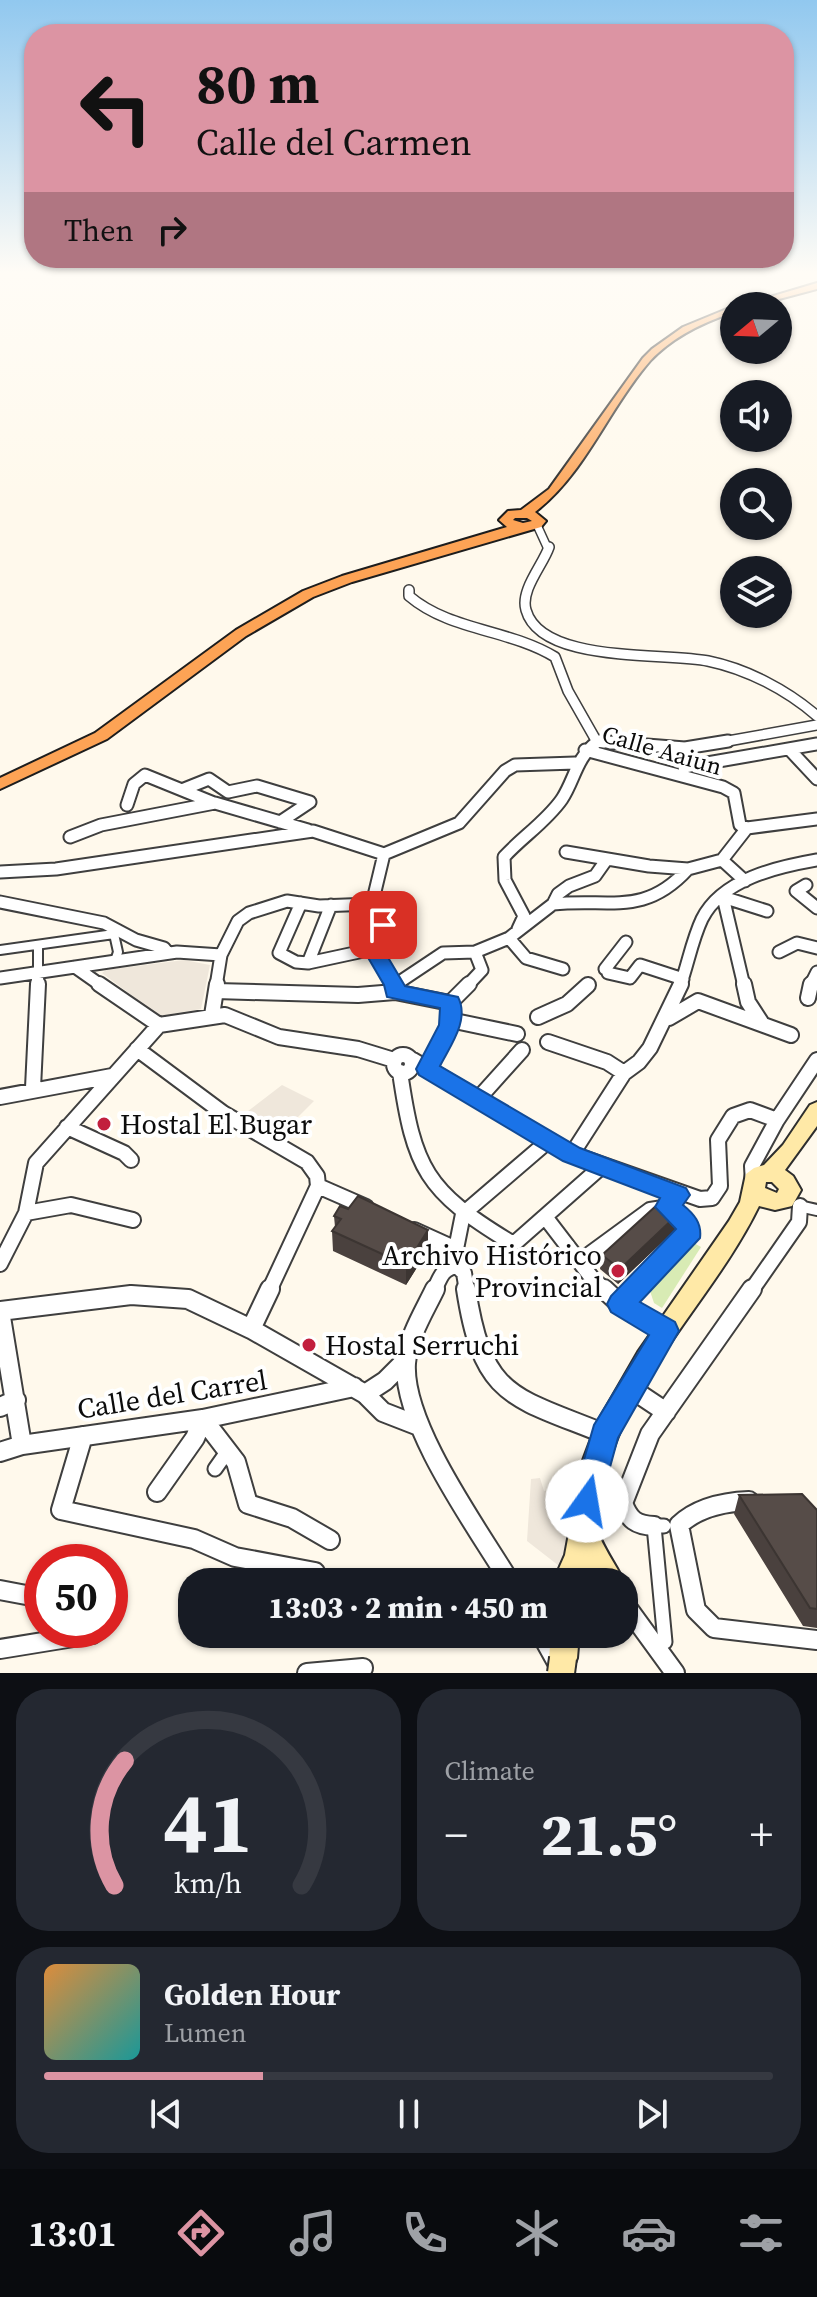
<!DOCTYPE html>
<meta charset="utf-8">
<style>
body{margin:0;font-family:"Source Serif 4",serif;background:#242831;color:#f1f3f6;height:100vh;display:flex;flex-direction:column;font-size:30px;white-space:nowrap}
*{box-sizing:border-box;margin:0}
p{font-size:26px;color:#9ea1a6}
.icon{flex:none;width:44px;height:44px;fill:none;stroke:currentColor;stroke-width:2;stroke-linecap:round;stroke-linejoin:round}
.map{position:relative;height:1673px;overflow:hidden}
.side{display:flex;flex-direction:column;gap:16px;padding:16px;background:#0d0f14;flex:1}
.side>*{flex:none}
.banner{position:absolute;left:24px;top:24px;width:770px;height:244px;border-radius:32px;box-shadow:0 2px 6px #0004;background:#dc94a3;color:#111;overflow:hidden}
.needle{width:52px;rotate:251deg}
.fabs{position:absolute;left:720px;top:292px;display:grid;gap:16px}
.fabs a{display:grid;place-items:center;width:72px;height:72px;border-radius:50%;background:#171b24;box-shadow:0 2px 6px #0004;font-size:40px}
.speed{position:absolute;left:24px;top:1544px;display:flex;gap:16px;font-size:40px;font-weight:700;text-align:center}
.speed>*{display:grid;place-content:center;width:104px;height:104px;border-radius:50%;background:#171b24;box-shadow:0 2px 6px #0004;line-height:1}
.speed .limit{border:12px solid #d22;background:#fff;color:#111}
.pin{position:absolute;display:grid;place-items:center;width:68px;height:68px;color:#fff;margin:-34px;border-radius:16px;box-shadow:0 4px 12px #0006}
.me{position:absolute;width:88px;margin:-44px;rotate:13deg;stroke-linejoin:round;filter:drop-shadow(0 0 6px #0008)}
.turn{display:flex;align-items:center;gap:28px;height:168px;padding:0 40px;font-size:36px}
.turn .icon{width:104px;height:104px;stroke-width:2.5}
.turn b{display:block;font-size:56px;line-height:68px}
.then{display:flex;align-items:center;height:76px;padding:0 40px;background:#0003;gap:16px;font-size:30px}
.big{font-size:60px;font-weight:800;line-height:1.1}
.side .card{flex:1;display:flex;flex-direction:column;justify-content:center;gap:12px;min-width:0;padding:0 28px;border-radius:32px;background:#242831}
.side .dial{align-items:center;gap:0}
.dial svg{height:208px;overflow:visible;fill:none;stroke:#363941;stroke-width:7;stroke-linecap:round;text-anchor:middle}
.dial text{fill:#f1f3f6;stroke:none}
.song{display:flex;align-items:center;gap:24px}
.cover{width:96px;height:96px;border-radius:12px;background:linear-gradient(135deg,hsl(30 70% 55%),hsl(180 70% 35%))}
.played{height:8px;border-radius:4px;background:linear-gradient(90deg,#dc94a3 30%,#363941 30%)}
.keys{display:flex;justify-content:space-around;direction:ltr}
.heat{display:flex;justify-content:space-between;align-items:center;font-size:44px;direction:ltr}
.side .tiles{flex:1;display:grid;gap:16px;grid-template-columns:1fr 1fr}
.card:last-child{grid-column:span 2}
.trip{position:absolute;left:178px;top:1568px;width:460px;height:80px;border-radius:32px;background:#171b24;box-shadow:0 2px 6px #0004;font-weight:800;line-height:80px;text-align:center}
.menu{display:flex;height:128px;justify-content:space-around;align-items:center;background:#090b0e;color:#9ea1a6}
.menu .icon{width:56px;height:56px}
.menu .current{color:#dc94a3}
.menu b{font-size:36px;color:#f1f3f6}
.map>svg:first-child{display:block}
.green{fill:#d8ebb4}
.plaza{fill:#efe7db}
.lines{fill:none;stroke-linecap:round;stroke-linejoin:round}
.pedestrian-far2-casing{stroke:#3f3f3f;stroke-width:12}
.pedestrian-far1-casing{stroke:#3f3f3f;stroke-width:14}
.pedestrian-casing{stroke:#3f3f3f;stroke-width:17}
.minor-far4-casing{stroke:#3f3f3f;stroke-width:10}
.minor-far3-casing{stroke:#3f3f3f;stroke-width:12}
.minor-far2-casing{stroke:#3f3f3f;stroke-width:15}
.minor-far1-casing{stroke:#3f3f3f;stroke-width:18}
.minor-casing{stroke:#3f3f3f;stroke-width:22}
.secondary-casing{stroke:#2e2e2e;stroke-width:4}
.trunk-casing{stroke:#1d1d1d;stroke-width:4}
.pedestrian-far2{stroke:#fff;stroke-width:8}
.pedestrian-far1{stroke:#fff;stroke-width:10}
.pedestrian{stroke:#fff;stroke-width:13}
.minor-far4{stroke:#fff;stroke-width:7}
.minor-far3{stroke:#fff;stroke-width:9}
.minor-far2{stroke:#fff;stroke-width:11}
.minor-far1{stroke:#fff;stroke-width:14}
.minor{stroke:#fff;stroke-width:18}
.secondary{fill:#ffe9a7;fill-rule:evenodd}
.trunk{fill:#fda355;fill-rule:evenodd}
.secondary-bridge-casing{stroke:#2e2e2e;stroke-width:30;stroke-linecap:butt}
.secondary-bridge{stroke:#ffe9a7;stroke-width:26}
.wall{fill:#4a413e}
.shaded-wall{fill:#3c3532}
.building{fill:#564c48;stroke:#3c3532;stroke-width:2}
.route{fill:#1a73e8;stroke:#114b97;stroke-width:2}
.poi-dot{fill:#c21f3d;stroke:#fff;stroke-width:3}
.labels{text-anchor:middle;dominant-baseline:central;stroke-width:8;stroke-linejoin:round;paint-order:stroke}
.street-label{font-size:24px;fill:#0c0c0c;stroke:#fff}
.near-poi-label{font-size:28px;fill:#0c0c0c;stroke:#fff;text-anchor:start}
.near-street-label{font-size:28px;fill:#0c0c0c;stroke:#fff}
</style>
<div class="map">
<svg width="817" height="1673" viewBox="0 0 817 1673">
<rect width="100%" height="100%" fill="#fff9ec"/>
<path class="green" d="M 694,1243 L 701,1247 L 662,1308 L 654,1303 L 649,1288 Z"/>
<path class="plaza" d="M 184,960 L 210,965 L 201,1009 L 159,1016 L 102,973 L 106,970 Z
M 282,1085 L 314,1101 L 273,1142 L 235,1121 Z
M 540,1478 L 544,1491 L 565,1486 L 575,1496 L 563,1569 L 527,1541 L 531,1479 Z"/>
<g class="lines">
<g class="pedestrian-far2-casing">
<path id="pedestrian-far2" d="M 38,945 L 38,972
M 0,950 L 114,934 L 118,952 L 115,961"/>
</g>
<g class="pedestrian-far1-casing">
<path id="pedestrian-far1" d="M 799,1206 L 817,1210"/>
</g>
<g class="pedestrian-casing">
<path id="pedestrian" d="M 215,1469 L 227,1452
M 664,1526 L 654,1526 L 665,1642"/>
</g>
<g class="minor-far4-casing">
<path id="minor-far4" d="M 537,525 L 548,549"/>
</g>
<g class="minor-far3-casing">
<path id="minor-far3" d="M 549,547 C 543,565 520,590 526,610 C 541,664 664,652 708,661 C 747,669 787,690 817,716
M 409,590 L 409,596 C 450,631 509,629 555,657 L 568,691 L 597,742 L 604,743
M 717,743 L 817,725"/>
</g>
<g class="minor-far2-casing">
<path id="minor-far2" d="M 596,741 L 685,748 L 728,741
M 789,749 L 817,779
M 585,750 L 723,787 L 734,793 L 740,825 L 747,828
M 684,767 L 817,744
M 184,789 L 209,779 L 228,792 L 257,786 L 310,802 L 280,822
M 127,805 L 134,784 L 145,775 L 214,803
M 70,837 L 101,825 L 215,803 L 308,830
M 566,852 L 649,866 L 688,869 L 722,860
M 722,860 L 747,828 L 817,819
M 722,860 L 745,881
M 0,872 L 56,869 L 313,831 L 384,854
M 806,885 L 796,891 L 817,908
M 723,897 L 744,986
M 723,897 L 767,911
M 0,902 L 104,923 L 136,940 L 164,948 L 168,953
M 301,903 L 279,953 L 296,962 L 308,963 L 373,949
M 372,904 L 384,854 L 459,823 L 505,771 L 515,765 L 575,763
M 372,904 L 383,925 L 373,949 L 393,986
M 553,904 C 610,898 644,917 688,869
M 518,929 L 524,916 L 505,880 L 504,857 C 522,837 546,822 562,799 C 575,779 576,758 597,742
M 509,938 L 526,958 L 563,969
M 779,952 L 797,943 L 817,948
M 221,955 L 238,921 L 249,913 L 287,901 L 319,906 L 372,904
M 308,963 L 331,905
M 75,967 L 102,986
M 605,969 L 626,942
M 608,973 L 630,978 L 640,965 L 683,979
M 0,978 L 177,952 L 221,955 L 216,986
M 395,985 L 443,953 L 475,952 L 509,938 L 553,904 L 558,894 L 569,886 L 595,876 L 607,859
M 37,986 L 38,972
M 467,986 L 482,970 L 475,952
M 680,986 C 688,964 692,940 702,919 C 722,879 777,867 817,860
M 810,986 L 817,972"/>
</g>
<g class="minor-far1-casing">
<path id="minor-far1" d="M 99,984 L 159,1025
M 392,984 L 395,989
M 744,984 L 748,1002 L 761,1022
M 216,991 L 358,995 L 395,992 L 450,1003
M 808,998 L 811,984
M 212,1015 L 217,984
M 538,1017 L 567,1004 L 588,985
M 669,1018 L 698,1001 L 791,1035
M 450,1020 L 517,1034
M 548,1042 L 607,1062 L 624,1073
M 137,1049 L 223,1113 L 307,1162 L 317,1176 L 318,1186 L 366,1207
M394 1064a9 9 0 1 1 18 0a9 9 0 1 1-18 0Z
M 413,1060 L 572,1154 L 700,1199 L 712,1198 L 720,1186 L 718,1140 L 733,1116 L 750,1110 L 777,1120
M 427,1069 L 450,1025 L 450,1003 L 469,984
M 400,1072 C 414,1169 426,1191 510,1242 L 516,1242 L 601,1167
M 33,1088 L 38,984
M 0,1097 L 112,1076
M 478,1099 L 522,1050
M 67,1127 L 124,1153 L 131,1160
M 572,1154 L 624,1073 L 639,1062 L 650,1048 L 681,984
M 753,1184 L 752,1166 L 777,1120 L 817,1060
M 26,1213 L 71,1205 L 133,1220
M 463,1214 L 547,1142
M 546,1218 L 592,1278 L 606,1291
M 414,1230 L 456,1249
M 579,1262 L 650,1210 L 663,1208
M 0,1264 L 26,1213 L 36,1163 L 159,1025 L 225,1015 L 279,1037 L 358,1049 L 394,1060
M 457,1266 L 456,1249 L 463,1214
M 269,1291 L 318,1186
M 434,1291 C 440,1278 442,1268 457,1266 L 464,1273 L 467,1291
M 634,1291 L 688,1238 L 683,1219 L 667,1207
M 751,1291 L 799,1222 L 800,1206"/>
</g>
<g class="minor-casing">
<path id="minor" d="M 435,1289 C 424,1312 408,1337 406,1363 C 402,1425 478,1529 510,1582
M 466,1289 C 483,1399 512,1396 605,1434
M 604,1289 L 620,1304 L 666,1331
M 620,1304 L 636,1289
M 0,1311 L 131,1295 L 188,1299 L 251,1329 L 365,1394 L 383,1412 L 419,1426
M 0,1311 L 22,1445
M 251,1329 L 270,1289
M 630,1388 L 666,1412
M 365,1394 L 385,1381 L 406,1360
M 0,1407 L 16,1400
M 83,1436 L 61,1510 L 194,1539 L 235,1557 L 315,1572
M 0,1452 L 22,1445 L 203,1419 L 354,1387
M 157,1492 L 195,1438 L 203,1419 L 236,1462 L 248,1504 L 292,1518 L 330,1540
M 749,1501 C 724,1502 698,1507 679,1525 L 696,1610 L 714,1628 L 817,1640
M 654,1526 C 636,1525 629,1520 623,1503 L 650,1434 L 752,1289
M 0,1590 L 42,1598
M 624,1603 L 675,1673
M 541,1634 L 556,1661
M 0,1649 L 92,1634
M 307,1673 L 363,1668"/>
</g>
<g class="secondary-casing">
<path id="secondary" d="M 817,1102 L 817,1126 L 785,1170 L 793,1176 L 801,1190 L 792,1206 L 775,1210 L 759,1206 C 712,1303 621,1380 603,1490 C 601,1501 596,1516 597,1527 C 598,1541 618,1567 624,1582 L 595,1582 L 590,1571 L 583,1575 L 581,1582 L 553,1582 L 565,1555 L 582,1463 L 597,1423 L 638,1352 L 729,1221 L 740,1202 L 746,1174 L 754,1168 L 764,1165 L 783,1145 L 810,1105 ZM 766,1182 L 772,1182 L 779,1189 L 777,1193 L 765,1188 Z
M 551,1634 L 579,1634 L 577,1658 L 573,1668 L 563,1672 L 553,1668 L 549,1658 Z"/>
</g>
<g class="trunk-casing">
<path id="trunk" d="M 817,283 L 817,289 L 753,306 L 739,306 Z
M 734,306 L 734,312 C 704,322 672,337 650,361 C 608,409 586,473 535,512 L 546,521 L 541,527 L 352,582 L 313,597 L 246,636 L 107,739 L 0,789 L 0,778 L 95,733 L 236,630 L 303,591 L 342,576 L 507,527 L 499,520 L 508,511 L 521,510 L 549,489 L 643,358 L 652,349 L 683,327 ZM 515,518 L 527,518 L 532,521 L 523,523 L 513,520 Z"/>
</g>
<use href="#pedestrian-far2" class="pedestrian-far2"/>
<use href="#pedestrian-far1" class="pedestrian-far1"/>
<use href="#pedestrian" class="pedestrian"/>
<use href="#minor-far4" class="minor-far4"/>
<use href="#minor-far3" class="minor-far3"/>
<use href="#minor-far2" class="minor-far2"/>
<use href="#minor-far1" class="minor-far1"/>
<use href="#minor" class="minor"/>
<use href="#secondary" class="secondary"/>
<use href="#trunk" class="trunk"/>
<g class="secondary-bridge-casing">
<path id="secondary-bridge" d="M 561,1673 L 563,1658"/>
</g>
<use href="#secondary-bridge" class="secondary-bridge"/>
</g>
<path class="wall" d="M 348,1209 L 428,1230 L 428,1250 L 406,1285 L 333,1251 L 332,1231 L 335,1227 L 334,1216 Z
M 675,1230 L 618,1284 L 600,1269 L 602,1255 Z
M 739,1495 L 817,1510 L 817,1628 L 803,1626 L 734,1514 Z"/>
<path class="shaded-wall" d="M 677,1215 L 675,1230 L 618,1284 L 620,1269 Z
M 428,1230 L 428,1250 L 406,1285 L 406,1265 Z"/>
<path class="building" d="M 358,1196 L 428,1230 L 406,1265 L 332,1231 L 341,1219 L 334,1216 L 340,1206 L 348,1209 Z
M 662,1204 L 677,1215 L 620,1269 L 602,1255 L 657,1205 Z
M 802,1494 L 817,1510 L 817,1609 L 810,1608 L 739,1495 Z"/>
<linearGradient id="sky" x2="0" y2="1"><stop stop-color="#91c8ef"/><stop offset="0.54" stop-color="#fffcf6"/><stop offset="1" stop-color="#fffcf6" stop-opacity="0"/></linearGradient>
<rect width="817" height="505" fill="url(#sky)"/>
<path class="route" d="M 383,919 L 393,925 L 383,949 L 405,986 L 458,997 C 470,1020 450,1046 440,1066 L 580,1148 L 686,1188 L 690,1195 L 683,1205 C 694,1214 702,1223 700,1238 L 640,1302 L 675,1322 L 679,1331 L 618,1438 L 598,1511 L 587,1515 L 577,1511 L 572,1501 L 594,1425 L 649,1335 L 611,1312 L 607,1304 L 611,1296 L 676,1229 L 655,1207 L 660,1198 L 563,1161 L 419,1075 L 416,1069 L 439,1025 L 440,1008 L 387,997 L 384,985 L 363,949 L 376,921 Z"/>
<g class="poi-dot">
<circle cx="104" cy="1124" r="8"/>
<circle cx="618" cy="1271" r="8"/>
<circle cx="309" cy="1345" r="8"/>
</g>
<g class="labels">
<g class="street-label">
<text transform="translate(662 750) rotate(16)">Calle Aaiun</text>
</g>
<g class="near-poi-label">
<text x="120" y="1124">Hostal El Bugar</text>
<text x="602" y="1255" text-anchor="end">Archivo Histórico<tspan x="602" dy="32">Provincial</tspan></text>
<text x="325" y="1345">Hostal Serruchi</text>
</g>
<g class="near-street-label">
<text transform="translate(172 1394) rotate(-9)">Calle del Carrel</text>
</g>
</g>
</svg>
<div class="fabs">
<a><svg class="needle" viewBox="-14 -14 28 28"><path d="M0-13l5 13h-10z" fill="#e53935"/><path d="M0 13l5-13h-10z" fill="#9ea1a6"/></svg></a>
<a><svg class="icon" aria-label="sound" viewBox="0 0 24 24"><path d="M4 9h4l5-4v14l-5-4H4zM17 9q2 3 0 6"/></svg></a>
<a><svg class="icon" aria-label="search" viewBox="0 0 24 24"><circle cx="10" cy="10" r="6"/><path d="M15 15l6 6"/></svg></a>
<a><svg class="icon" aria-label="layers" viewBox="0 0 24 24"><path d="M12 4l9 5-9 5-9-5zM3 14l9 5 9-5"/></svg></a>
</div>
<div class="speed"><div class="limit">50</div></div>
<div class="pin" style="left:383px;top:925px;background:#d93025"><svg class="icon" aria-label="arrive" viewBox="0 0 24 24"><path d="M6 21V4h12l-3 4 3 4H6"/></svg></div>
<svg class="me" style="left:587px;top:1501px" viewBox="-20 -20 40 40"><circle r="19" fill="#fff"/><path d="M0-13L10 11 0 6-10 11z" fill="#1a73e8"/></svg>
<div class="trip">13:03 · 2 min · 450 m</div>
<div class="banner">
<div class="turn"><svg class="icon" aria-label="left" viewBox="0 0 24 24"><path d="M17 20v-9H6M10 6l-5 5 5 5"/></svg><div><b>80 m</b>Calle del Carmen</div></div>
<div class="then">Then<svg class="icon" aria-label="right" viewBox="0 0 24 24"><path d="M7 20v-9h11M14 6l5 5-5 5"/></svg></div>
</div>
</div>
<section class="side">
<div class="tiles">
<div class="card dial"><svg viewBox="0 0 100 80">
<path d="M14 69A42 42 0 1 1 86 69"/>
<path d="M14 69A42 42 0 0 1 18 21" stroke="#dc94a3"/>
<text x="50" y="56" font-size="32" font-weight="700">41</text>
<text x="50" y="72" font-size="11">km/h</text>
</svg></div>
<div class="card"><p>Climate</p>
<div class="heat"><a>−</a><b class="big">21.5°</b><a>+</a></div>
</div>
<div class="card">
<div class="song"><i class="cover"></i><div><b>Golden Hour</b><p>Lumen</p></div></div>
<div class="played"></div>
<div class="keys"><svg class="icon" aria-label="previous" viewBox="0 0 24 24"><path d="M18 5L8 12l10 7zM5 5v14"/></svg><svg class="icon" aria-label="pause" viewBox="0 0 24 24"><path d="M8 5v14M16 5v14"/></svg><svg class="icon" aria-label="next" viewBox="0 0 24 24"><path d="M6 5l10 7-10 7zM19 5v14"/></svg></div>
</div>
</div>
</section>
<nav class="menu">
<b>13:01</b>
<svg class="icon current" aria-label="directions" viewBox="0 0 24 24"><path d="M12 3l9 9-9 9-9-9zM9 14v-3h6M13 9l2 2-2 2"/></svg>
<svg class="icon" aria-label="music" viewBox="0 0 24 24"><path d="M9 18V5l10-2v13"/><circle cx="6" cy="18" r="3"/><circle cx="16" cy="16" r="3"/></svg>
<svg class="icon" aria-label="phone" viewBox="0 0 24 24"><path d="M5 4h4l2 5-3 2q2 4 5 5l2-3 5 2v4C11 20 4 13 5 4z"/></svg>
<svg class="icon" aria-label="climate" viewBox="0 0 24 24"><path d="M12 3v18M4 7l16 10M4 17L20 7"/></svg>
<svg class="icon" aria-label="car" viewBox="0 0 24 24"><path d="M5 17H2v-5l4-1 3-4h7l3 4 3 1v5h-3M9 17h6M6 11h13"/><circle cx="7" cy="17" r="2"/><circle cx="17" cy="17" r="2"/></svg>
<svg class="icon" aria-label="filters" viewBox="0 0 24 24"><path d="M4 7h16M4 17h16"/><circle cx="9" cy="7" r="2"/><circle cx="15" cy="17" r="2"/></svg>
</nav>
